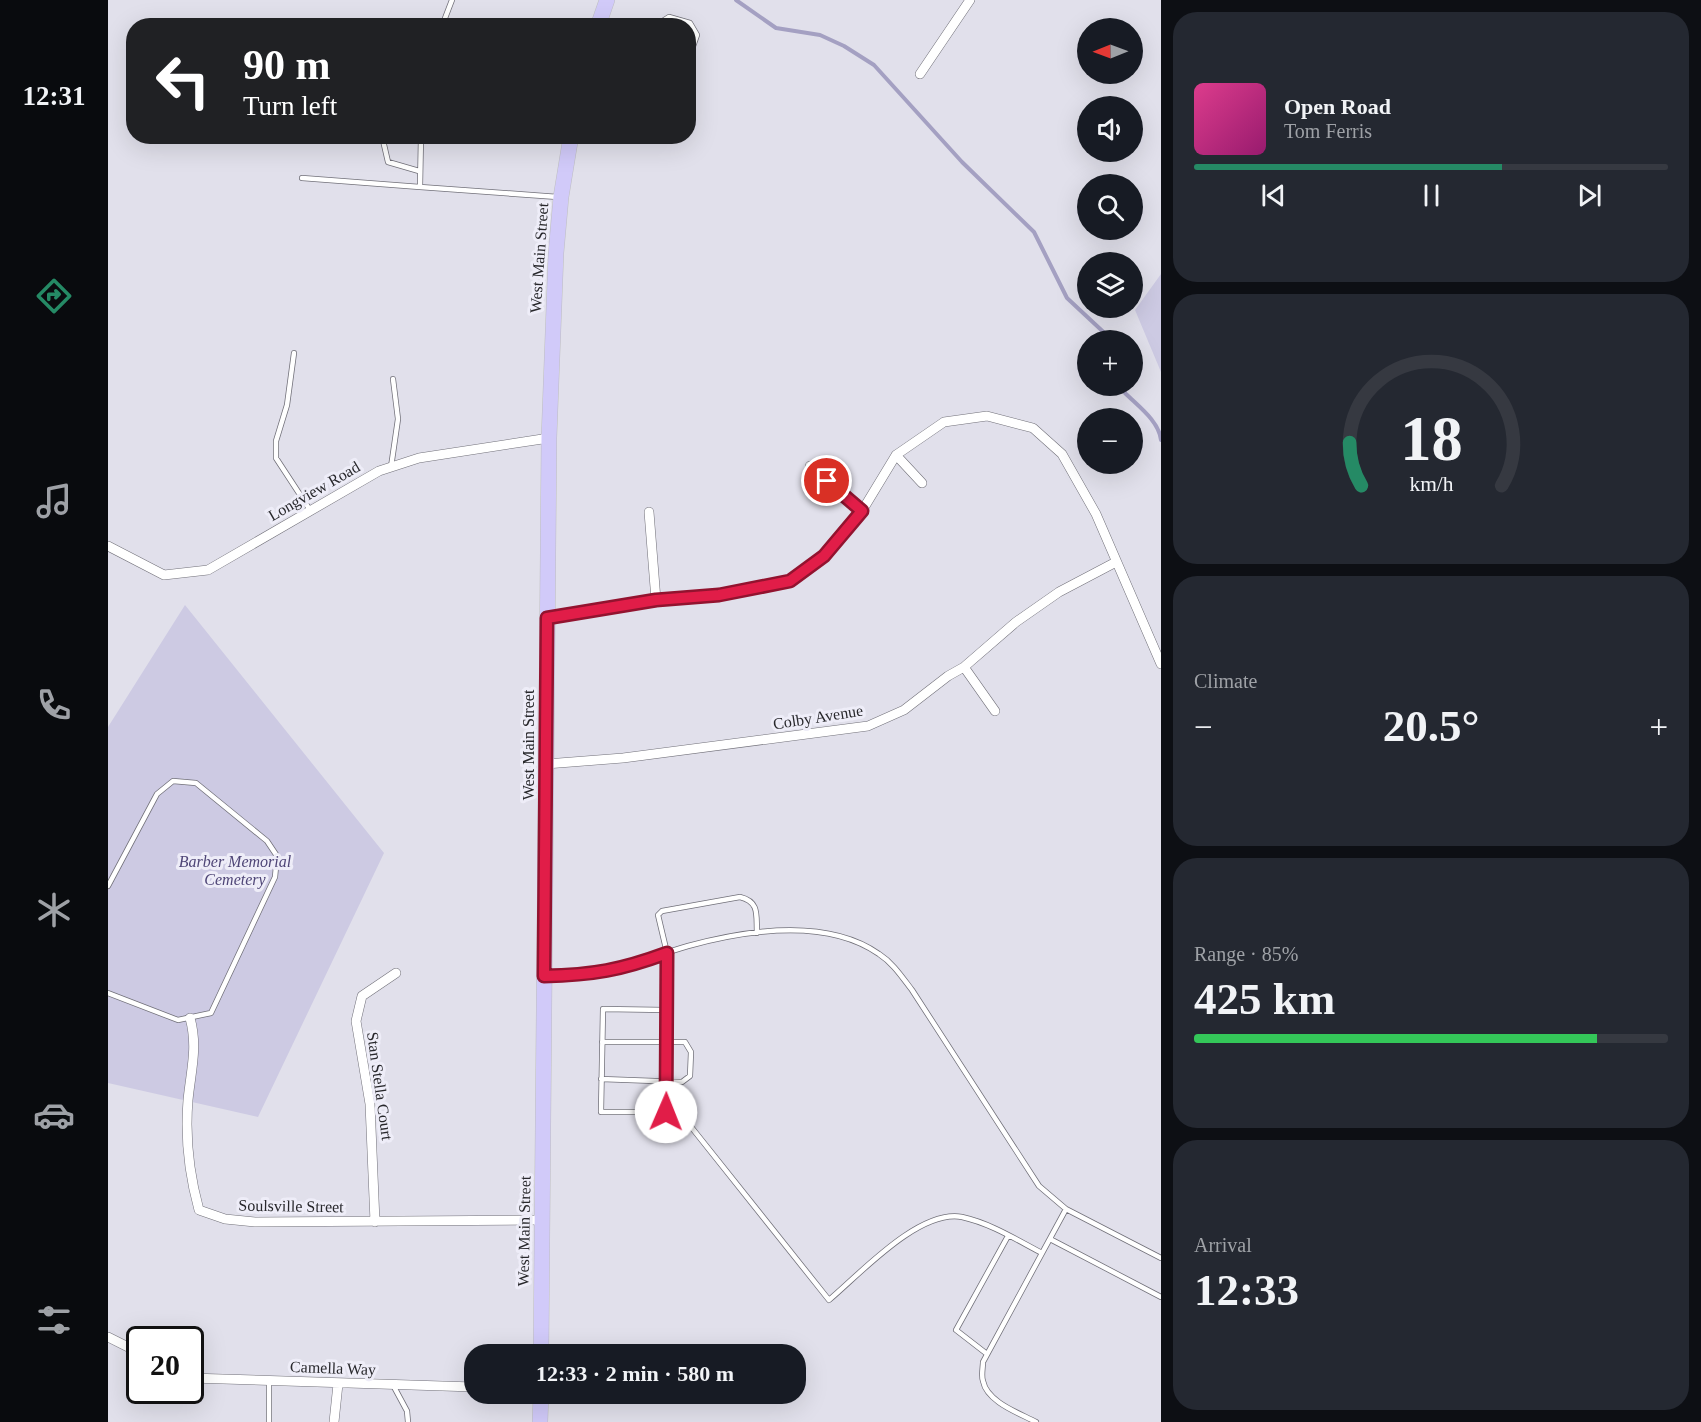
<!DOCTYPE html>
<meta charset="utf-8">
<style>
body{margin:0;font-family:"Times New Roman",serif;background:#242831;color:#f1f3f6;height:100vh;display:flex;flex-direction:column;font-size:22px;white-space:nowrap}
*{box-sizing:border-box;margin:0}
p{font-size:20px;color:#9ea1a6}
.icon{flex:none;width:33px;height:33px;fill:none;stroke:currentColor;stroke-width:2;stroke-linecap:round;stroke-linejoin:round}
.map{position:relative;flex:1;overflow:hidden}
.drawer{display:flex;flex-direction:column;gap:12px;padding:12px;background:#0d0f14;width:540px}
.drawer>*{flex:none}
.banner{position:absolute;left:18px;top:18px;width:570px;height:126px;border-radius:24px;box-shadow:0 6px 24px #0002;background:#202124;color:#fff;overflow:hidden}
.needle{width:39px;rotate:269deg}
.fabs{position:absolute;left:969px;top:18px;display:grid;gap:12px}
.fabs a{display:grid;place-items:center;width:66px;height:66px;border-radius:50%;background:#171b24;box-shadow:0 6px 24px #0002;font-size:30px}
.speed{position:absolute;left:18px;top:1326px;display:flex;gap:12px;font-size:30px;font-weight:700;text-align:center}
.speed>*{display:grid;place-content:center;width:78px;height:78px;border-radius:50%;background:#171b24;box-shadow:0 6px 24px #0002;line-height:1}
.speed .limit{border:3px solid #111;border-radius:9px;background:#fff;color:#111}
.pin{position:absolute;display:grid;place-items:center;width:51px;height:51px;color:#fff;margin:-26px;border:3px solid #fff;border-radius:50%;box-shadow:0 2px 6px #0007}
.me{position:absolute;width:66px;margin:-33px;rotate:1deg;stroke-linejoin:round;filter:drop-shadow(0 0 4px #0008)}
.turn{display:flex;align-items:center;gap:21px;height:126px;padding:0 18px;font-size:27px}
.turn .icon{width:78px;height:78px;stroke-width:2.5}
.turn b{display:block;font-size:42px;line-height:51px}
.big{font-size:45px;font-weight:600;line-height:1.1}
.drawer .tile{flex:1;display:flex;flex-direction:column;justify-content:center;gap:9px;min-width:0;padding:0 21px;border-radius:24px;background:#242831}
.drawer .dial{align-items:center;gap:0}
.dial svg{height:156px;overflow:visible;fill:none;stroke:#363941;stroke-width:7;stroke-linecap:round;text-anchor:middle}
.dial text{fill:#f1f3f6;stroke:none}
.song{display:flex;align-items:center;gap:18px}
.cover{width:72px;height:72px;border-radius:9px;background:linear-gradient(135deg,hsl(330 70% 55%),hsl(320 70% 35%))}
.played{height:6px;border-radius:3px;background:linear-gradient(90deg,#258a65 65%,#363941 65%)}
.keys{display:flex;justify-content:space-around;direction:ltr}
.heat{display:flex;justify-content:space-between;align-items:center;font-size:33px;direction:ltr}
.charge{height:9px;border-radius:4px;background:linear-gradient(90deg,#34c759 85%,#363941 0)}
.trip{position:absolute;left:356px;top:1344px;width:342px;height:60px;border-radius:24px;background:#171b24;box-shadow:0 6px 24px #0002;font-weight:600;line-height:60px;text-align:center}
main{display:flex;flex:1;min-height:0}
.menu{display:flex;flex-direction:column;width:108px;justify-content:space-around;align-items:center;background:#090b0e;color:#9ea1a6}
.menu .icon{width:42px;height:42px}
.menu .active{color:#258a65}
.menu b{font-size:27px;color:#f1f3f6}
.map>svg:first-child{display:block}
.green{fill:#cdcae3}
.lines{fill:none;stroke-linecap:round;stroke-linejoin:round}
.stream{stroke:#a4a0c2;stroke-width:4}
.lane-casing{stroke:#717079;stroke-width:6}
.street-casing{stroke:#717079;stroke-width:10}
.primary-casing{stroke:#bebec0;stroke-width:16}
.lane{stroke:#fff;stroke-width:4.5}
.street{stroke:#fff;stroke-width:9}
.primary{stroke:#d1caf9;stroke-width:15}
.route-casing{stroke:#92132f;stroke-width:15}
.route{stroke:#e11d48;stroke-width:10}
.labels{text-anchor:middle;dominant-baseline:central;stroke-width:6;stroke-linejoin:round;paint-order:stroke}
.street-label{font-size:16px;fill:#28282c;stroke:#eeedf8}
.park-label{font-size:16px;font-style:italic;fill:#4f4677;stroke:#eeedf8}
</style>
<main>
<nav class="menu">
<b>12:31</b>
<svg class="icon active" aria-label="directions" viewBox="0 0 24 24"><path d="M12 3l9 9-9 9-9-9zM9 14v-3h6M13 9l2 2-2 2"/></svg>
<svg class="icon" aria-label="music" viewBox="0 0 24 24"><path d="M9 18V5l10-2v13"/><circle cx="6" cy="18" r="3"/><circle cx="16" cy="16" r="3"/></svg>
<svg class="icon" aria-label="phone" viewBox="0 0 24 24"><path d="M5 4h4l2 5-3 2q2 4 5 5l2-3 5 2v4C11 20 4 13 5 4z"/></svg>
<svg class="icon" aria-label="climate" viewBox="0 0 24 24"><path d="M12 3v18M4 7l16 10M4 17L20 7"/></svg>
<svg class="icon" aria-label="car" viewBox="0 0 24 24"><path d="M5 17H2v-5l4-1 3-4h7l3 4 3 1v5h-3M9 17h6M6 11h13"/><circle cx="7" cy="17" r="2"/><circle cx="17" cy="17" r="2"/></svg>
<svg class="icon" aria-label="filters" viewBox="0 0 24 24"><path d="M4 7h16M4 17h16"/><circle cx="9" cy="7" r="2"/><circle cx="15" cy="17" r="2"/></svg>
</nav>
<div class="map">
<svg width="1053" height="1422" viewBox="0 0 1053 1422">
<rect width="100%" height="100%" fill="#e1e0eb"/>
<path class="green" d="M 1053,274 L 1053,372 L 1027,310 Z
M 77,605 L 276,853 L 150,1117 L 0,1083 L 0,727 Z"/>
<g class="lines">
<path class="stream" d="M 628,0 L 668,28 L 712,35 L 736,46 L 766,65 L 854,162 L 926,232 L 959,298 L 1004,340
M 1017,386 L 1017,393 C 1030,406 1051,421 1053,440"/>
<g class="lane-casing">
<path id="lane" d="M 495,21 L 516,26
M 334,26 L 344,0
M 547,26 L 561,17 L 582,23 L 589,35 L 583,52 L 580,53
M 274,136 L 280,162 L 311,171
M 313,136 L 312,187 L 450,197
M 194,178 L 312,187
M 186,353 L 179,405 L 168,441 L 168,458 L 202,510
M 283,467 L 290,419 L 285,379
M 0,886 L 49,794 L 65,781 L 88,783 L 159,841 L 169,856 L 167,877 L 103,1013 L 70,1020 L 0,993
M 649,933 C 648,915 652,902 632,897 L 554,911 L 550,915 L 559,953 L 558,1112 L 572,1115 L 580,1123 L 721,1300 C 752,1274 811,1209 854,1217 C 882,1223 909,1240 934,1253
M 439,976 C 460,975 482,976 503,971 C 529,965 554,953 580,946 C 639,930 718,917 771,954 C 785,963 794,977 804,990 L 931,1186 L 958,1209 L 1053,1258
M 493,1079 L 574,1082 L 582,1076 L 583,1052 L 577,1042 L 494,1042
M 558,1112 L 493,1112 L 495,1009 L 558,1010
M 942,1239 L 1053,1297
M 879,1354 L 848,1330 L 900,1236
M 285,1385 L 299,1411 L 300,1422
M 161,1422 L 161,1381
M 928,1422 C 911,1413 879,1402 875,1381 C 873,1376 875,1367 875,1362 L 958,1209"/>
</g>
<g class="street-casing">
<path id="street" d="M 812,74 L 862,0
M 788,455 L 814,483
M 702,466 L 754,511
M 541,512 L 548,600
M 0,546 L 56,575 L 100,570 L 271,471 L 311,458 L 441,438
M 439,618 L 548,600 L 611,595 L 682,581 L 716,556 L 754,511 L 788,455 L 836,422 L 879,416 L 925,428 L 954,454 L 988,514 L 1053,664
M 856,667 L 887,711
M 438,764 L 515,758 L 760,726 L 796,710 L 840,676 L 856,667 L 908,622 L 951,592 L 1008,562
M 82,1018 C 90,1047 83,1070 80,1100 C 77,1137 81,1174 91,1210 L 117,1219 L 147,1222 L 435,1220
M 267,1222 L 262,1104 L 248,1021 L 254,996 L 288,973
M 0,1337 L 32,1353
M 82,1378 L 366,1387
M 226,1422 L 230,1384"/>
</g>
<g class="primary-casing">
<path id="primary" d="M 490,26 L 499,0
M 433,1354 L 441,438 L 448,253 L 453,197 L 463,136
M 432,1422 L 433,1394"/>
</g>
<use href="#lane" class="lane"/>
<use href="#street" class="street"/>
<use href="#primary" class="primary"/>
</g>
<g class="lines">
<g class="route-casing">
<path id="route" d="M 558,1112 L 559,953 C 513,970 485,975 436,976 L 439,618 L 548,600 L 611,595 L 682,581 L 716,556 L 754,511 L 719,481"/>
</g>
<use href="#route" class="route"/>
</g>
<g class="labels">
<g class="street-label">
<text transform="translate(431 258) rotate(-86)">West Main Street</text>
<text transform="translate(206 491) rotate(-30)">Longview Road</text>
<text transform="translate(710 717) rotate(-9)">Colby Avenue</text>
<text transform="translate(420 745) rotate(-90)">West Main Street</text>
<text transform="translate(272 1086) rotate(82)">Stan Stella Court</text>
<text transform="translate(183 1206) rotate(1)">Soulsville Street</text>
<text transform="translate(416 1231) rotate(-89)">West Main Street</text>
<text transform="translate(225 1368) rotate(2)">Camella Way</text>
</g>
<g class="park-label">
<text x="127" y="861">Barber Memorial<tspan x="127" dy="18">Cemetery</tspan></text>
</g>
</g>
</svg>
<div class="fabs">
<a><svg class="needle" viewBox="-14 -14 28 28"><path d="M0-13l5 13h-10z" fill="#e53935"/><path d="M0 13l5-13h-10z" fill="#9ea1a6"/></svg></a>
<a><svg class="icon" aria-label="sound" viewBox="0 0 24 24"><path d="M4 9h4l5-4v14l-5-4H4zM17 9q2 3 0 6"/></svg></a>
<a><svg class="icon" aria-label="search" viewBox="0 0 24 24"><circle cx="10" cy="10" r="6"/><path d="M15 15l6 6"/></svg></a>
<a><svg class="icon" aria-label="layers" viewBox="0 0 24 24"><path d="M12 4l9 5-9 5-9-5zM3 14l9 5 9-5"/></svg></a>
<a>+</a>
<a>−</a>
</div>
<div class="speed"><div class="limit">20</div></div>
<div class="pin" style="left:719px;top:481px;background:#d93025"><svg class="icon" aria-label="arrive" viewBox="0 0 24 24"><path d="M6 21V4h12l-3 4 3 4H6"/></svg></div>
<svg class="me" style="left:558px;top:1112px" viewBox="-20 -20 40 40"><circle r="19" fill="#fff"/><path d="M0-13L10 11 0 6-10 11z" fill="#e11d48"/></svg>
<div class="trip">12:33 · 2 min · 580 m</div>
<div class="banner">
<div class="turn"><svg class="icon" aria-label="left" viewBox="0 0 24 24"><path d="M17 20v-9H6M10 6l-5 5 5 5"/></svg><div><b>90 m</b>Turn left</div></div>
</div>
</div>
<section class="drawer">
<div class="tile">
<div class="song"><i class="cover"></i><div><b>Open Road</b><p>Tom Ferris</p></div></div>
<div class="played"></div>
<div class="keys"><svg class="icon" aria-label="previous" viewBox="0 0 24 24"><path d="M18 5L8 12l10 7zM5 5v14"/></svg><svg class="icon" aria-label="pause" viewBox="0 0 24 24"><path d="M8 5v14M16 5v14"/></svg><svg class="icon" aria-label="next" viewBox="0 0 24 24"><path d="M6 5l10 7-10 7zM19 5v14"/></svg></div>
</div>
<div class="tile dial"><svg viewBox="0 0 100 80">
<path d="M14 69A42 42 0 1 1 86 69"/>
<path d="M14 69A42 42 0 0 1 8 47" stroke="#258a65"/>
<text x="50" y="56" font-size="32" font-weight="700">18</text>
<text x="50" y="72" font-size="11">km/h</text>
</svg></div>
<div class="tile"><p>Climate</p>
<div class="heat"><a>−</a><b class="big">20.5°</b><a>+</a></div>
</div>
<div class="tile"><p>Range · 85%</p><b class="big">425 km</b><div class="charge"></div></div>
<div class="tile"><p>Arrival</p><b class="big">12:33</b></div>
</section>
</main>
